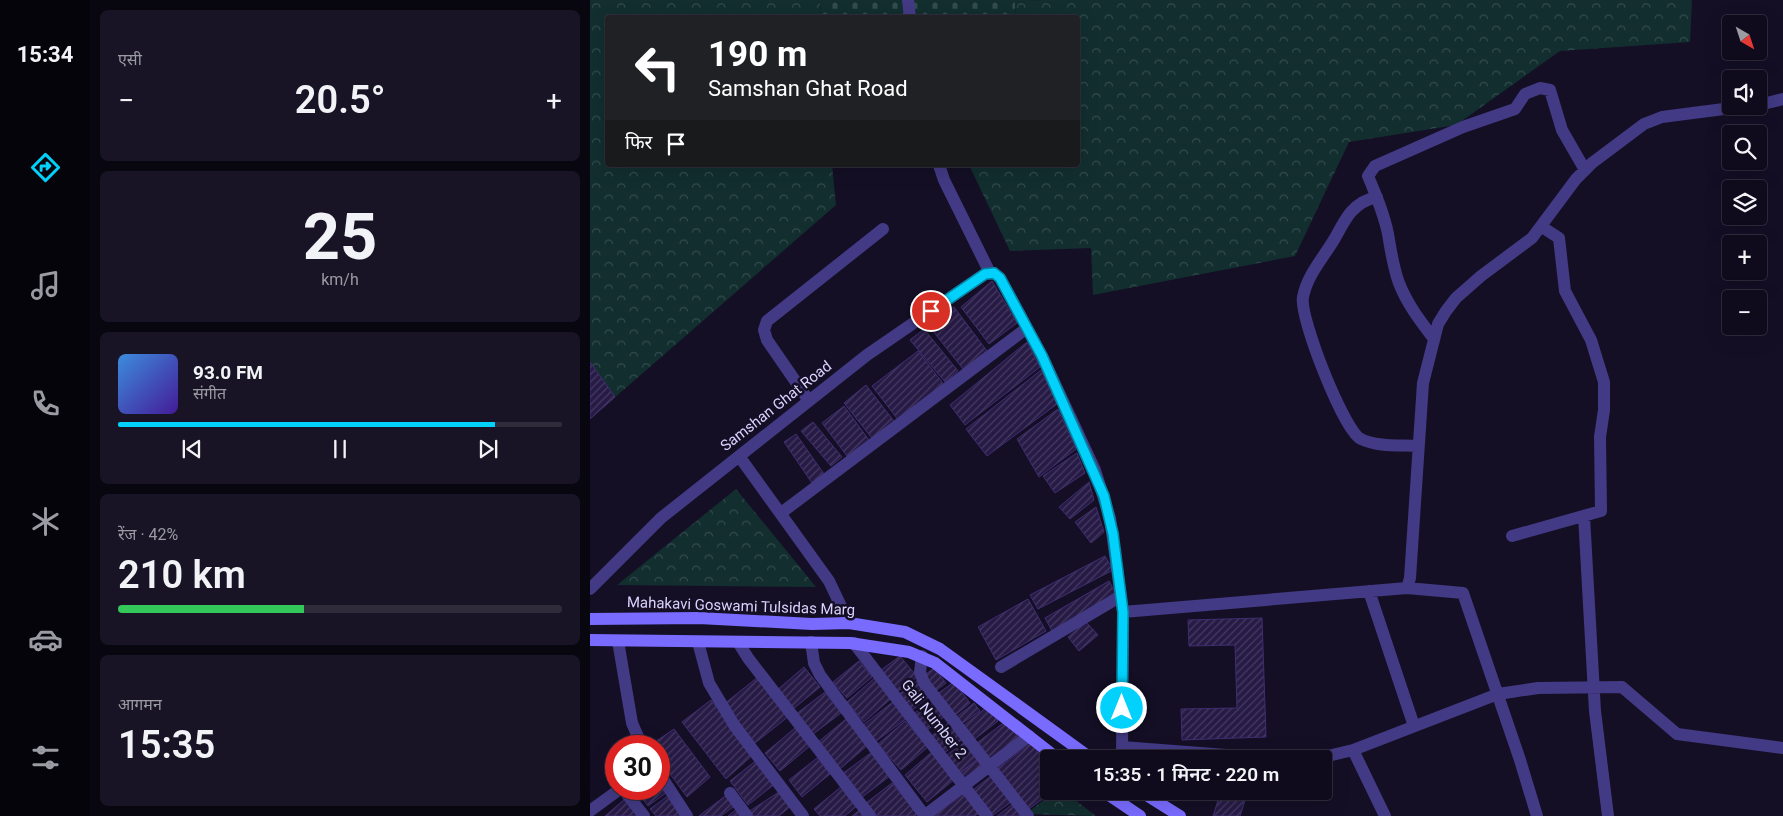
<!DOCTYPE html>
<html lang="hi">
<meta charset="utf-8">
<style>
body{margin:0;font-family:Roboto,"Noto Sans Devanagari",sans-serif;background:#181425;color:#f1f3f6;height:100vh;display:flex;flex-direction:column;font-size:19px;white-space:nowrap}
*{box-sizing:border-box;margin:0}
p{font-size:16px;color:#9b9ba3}
.icon{flex:none;width:28px;height:28px;fill:none;stroke:currentColor;stroke-width:2;stroke-linecap:round;stroke-linejoin:round}
.map{position:relative;flex:1;overflow:hidden}
.side{display:flex;flex-direction:column;gap:10px;padding:10px;background:#08060f;width:500px}
.side>*{flex:none}
.hud{position:absolute;left:15px;top:15px;width:475px;height:152px;border-radius:5px;box-shadow:0 5px 20px #0002,0 0 0 1px #2f2b3b;background:#202124;color:#fff;overflow:hidden}
.needle{width:32px;rotate:141deg}
.buttons{position:absolute;left:1132px;top:15px;display:grid;gap:10px}
.buttons a{display:grid;place-items:center;width:45px;height:45px;border-radius:5px;background:#0f0b1c;box-shadow:0 5px 20px #0002,0 0 0 1px #2f2b3b;font-size:25px}
.speed{position:absolute;left:15px;top:735px;display:flex;gap:10px;font-size:25px;font-weight:700;text-align:center}
.speed>*{display:grid;place-content:center;width:65px;height:65px;border-radius:50%;background:#0f0b1c;box-shadow:0 5px 20px #0002,0 0 0 1px #2f2b3b;line-height:1}
.speed .limit{border:8px solid #d22;background:#fff;color:#111}
.pin{position:absolute;display:grid;place-items:center;width:42px;height:42px;color:#fff;margin:-21px;border:2px solid #fff;border-radius:50%;box-shadow:0 1px 5px #0007}
.me{position:absolute;width:55px;margin:-28px;rotate:0deg;stroke-linejoin:round;filter:drop-shadow(0 0 4px #0008)}
.turn{display:flex;align-items:center;gap:18px;height:105px;padding:0 20px;font-size:22px}
.turn .icon{width:65px;height:65px;stroke-width:2.5}
.turn b{display:block;font-size:35px;line-height:42px}
.then{display:flex;align-items:center;height:48px;padding:0 20px;background:#0003;gap:10px;font-size:19px}
.big{font-size:38px;font-weight:600;line-height:1.1}
.side .card{flex:1;display:flex;flex-direction:column;justify-content:center;gap:8px;min-width:0;padding:0 18px;border-radius:8px;background:#181425}
.side .dial{align-items:center;gap:0}
.dial b{font-size:65px;line-height:1}
.song{display:flex;align-items:center;gap:15px}
.cover{width:60px;height:60px;border-radius:8px;background:linear-gradient(135deg,hsl(210 70% 55%),hsl(260 70% 35%))}
.played{height:5px;border-radius:2px;background:linear-gradient(90deg,#02d1fc 85%,#2f2b3b 85%)}
.keys{display:flex;justify-content:space-around;direction:ltr}
.heat{display:flex;justify-content:space-between;align-items:center;font-size:28px;direction:ltr}
.charge{height:8px;border-radius:4px;background:linear-gradient(90deg,#34c759 42%,#2f2b3b 0)}
.trip{position:absolute;left:450px;top:750px;width:292px;height:50px;border-radius:5px;background:#0f0b1c;box-shadow:0 5px 20px #0002,0 0 0 1px #2f2b3b;font-weight:600;line-height:50px;text-align:center}
main{display:flex;flex:1;min-height:0}
.menu{display:flex;flex-direction:column;width:90px;justify-content:space-around;align-items:center;background:#06040b;color:#9b9ba3}
.menu .icon{width:35px;height:35px}
.menu .current{color:#02d1fc}
.menu b{font-size:22px;color:#f1f3f6}
.map>svg:first-child{display:block}
.cemetery{fill:url(#cemetery-stones)}
.park{fill:url(#park-crowns)}
.building{fill:url(#building-hatch);stroke:#402d72}
.lines{fill:none;stroke-linecap:round;stroke-linejoin:round}
.street{stroke:#423a84;stroke-width:12}
.secondary{stroke:#796bfe;stroke-width:12}
.route-casing{stroke:#0188a4;stroke-width:12}
.route{stroke:#02d1fc;stroke-width:9}
.labels{text-anchor:middle;dominant-baseline:central;stroke-width:5;stroke-linejoin:round;paint-order:stroke}
.street-label{font-size:15px;fill:#dbd3ff;stroke:#140f25}
</style>
<main>
<nav class="menu">
<b>15:34</b>
<svg class="icon current" aria-label="directions" viewBox="0 0 24 24"><path d="M12 3l9 9-9 9-9-9zM9 14v-3h6M13 9l2 2-2 2"/></svg>
<svg class="icon" aria-label="music" viewBox="0 0 24 24"><path d="M9 18V5l10-2v13"/><circle cx="6" cy="18" r="3"/><circle cx="16" cy="16" r="3"/></svg>
<svg class="icon" aria-label="phone" viewBox="0 0 24 24"><path d="M5 4h4l2 5-3 2q2 4 5 5l2-3 5 2v4C11 20 4 13 5 4z"/></svg>
<svg class="icon" aria-label="climate" viewBox="0 0 24 24"><path d="M12 3v18M4 7l16 10M4 17L20 7"/></svg>
<svg class="icon" aria-label="car" viewBox="0 0 24 24"><path d="M5 17H2v-5l4-1 3-4h7l3 4 3 1v5h-3M9 17h6M6 11h13"/><circle cx="7" cy="17" r="2"/><circle cx="17" cy="17" r="2"/></svg>
<svg class="icon" aria-label="filters" viewBox="0 0 24 24"><path d="M4 7h16M4 17h16"/><circle cx="9" cy="7" r="2"/><circle cx="15" cy="17" r="2"/></svg>
</nav>
<section class="side">
<div class="card"><p>एसी</p>
<div class="heat"><a>−</a><b class="big">20.5°</b><a>+</a></div>
</div>
<div class="card dial"><b>25</b><p>km/h</p></div>
<div class="card">
<div class="song"><i class="cover"></i><div><b>93.0 FM</b><p>संगीत</p></div></div>
<div class="played"></div>
<div class="keys"><svg class="icon" aria-label="previous" viewBox="0 0 24 24"><path d="M18 5L8 12l10 7zM5 5v14"/></svg><svg class="icon" aria-label="pause" viewBox="0 0 24 24"><path d="M8 5v14M16 5v14"/></svg><svg class="icon" aria-label="next" viewBox="0 0 24 24"><path d="M6 5l10 7-10 7zM19 5v14"/></svg></div>
</div>
<div class="card"><p>रेंज · 42%</p><b class="big">210 km</b><div class="charge"></div></div>
<div class="card"><p>आगमन</p><b class="big">15:35</b></div>
</section>
<div class="map">
<svg width="1193" height="816" viewBox="0 0 1193 816">
<defs>
<pattern id="cemetery-stones" width="16" height="16" patternUnits="userSpaceOnUse" patternTransform="scale(1.25)"><rect width="16" height="16" fill="#122e2f"/><path d="M2 7V4a2 2 0 0 1 4 0v3zM10 15v-3a2 2 0 0 1 4 0v3z" fill="#344b4e"/></pattern>
<pattern id="park-crowns" width="20" height="18" patternUnits="userSpaceOnUse" patternTransform="scale(1.25)"><rect width="20" height="18" fill="#122e2f"/><path d="M2 6a3 3 0 1 1 6 0M12 15a3 3 0 1 1 6 0" fill="none" stroke="#344b4e"/></pattern>
<pattern id="building-hatch" width="6" height="6" patternUnits="userSpaceOnUse" patternTransform="scale(1.25)"><rect width="6" height="6" fill="#271b46"/><path d="M-1 1l2-2M0 6l6-6M5 7l2-2" fill="none" stroke="#463b62"/></pattern>
</defs>
<rect width="100%" height="100%" fill="#140f25"/>
<path class="cemetery" d="M 230,0 L 451,0 L 425,2 L 426,18 L 231,17 Z"/>
<path class="park" d="M 0,0 L 230,0 L 231,17 L 18,18 L 18,165 L 242,165 L 246,205 L 0,419 Z
M 451,0 L 1102,0 L 1100,42 L 970,51 L 866,125 L 759,142 L 705,256 L 503,295 L 501,248 L 420,251 L 379,165 L 488,165 L 488,18 L 426,17 L 425,2 Z
M 146,489 L 226,587 L 27,585 Z
M 465,791 L 473,791 L 506,816 L 436,814 Z"/>
<path class="building" d="M 402,281 L 427,323 L 399,344 L 371,307 Z
M 364,307 L 397,351 L 373,369 L 339,326 Z
M 334,329 L 368,371 L 355,382 L 320,340 Z
M 437,342 L 450,367 L 375,425 L 360,405 Z
M 328,351 L 355,386 L 309,421 L 282,386 Z
M 0,362 L 25,397 L 0,419 Z
M 451,370 L 467,404 L 397,456 L 376,429 Z
M 276,385 L 307,425 L 285,442 L 254,403 Z
M 254,406 L 279,440 L 257,456 L 232,423 Z
M 468,409 L 486,449 L 449,477 L 427,439 Z
M 223,422 L 252,457 L 241,466 L 211,431 Z
M 206,434 L 234,474 L 222,483 L 194,442 Z
M 487,453 L 495,473 L 465,493 L 453,476 Z
M 499,482 L 504,500 L 480,519 L 469,507 Z
M 506,507 L 514,532 L 501,543 L 485,522 Z
M 515,556 L 523,570 L 448,609 L 440,595 Z
M 519,581 L 526,594 L 462,631 L 455,618 Z
M 438,599 L 456,631 L 406,660 L 388,627 Z
M 672,618 L 676,737 L 592,740 L 591,709 L 647,708 L 645,645 L 599,646 L 598,620 Z
M 496,622 L 508,635 L 489,651 L 478,637 Z
M 310,656 L 327,677 L 307,692 L 291,670 Z
M 269,661 L 282,677 L 257,698 L 243,682 Z
M 214,667 L 230,687 L 202,710 L 186,691 Z
M 344,668 L 356,683 L 344,692 L 332,677 Z
M 168,677 L 199,716 L 165,743 L 134,704 Z
M 286,677 L 303,697 L 274,722 L 257,702 Z
M 328,680 L 340,696 L 321,711 L 308,695 Z
M 364,682 L 380,703 L 363,717 L 346,695 Z
M 235,692 L 251,713 L 222,735 L 206,714 Z
M 121,700 L 164,754 L 136,779 L 92,722 Z
M 304,701 L 317,718 L 285,742 L 272,726 Z
M 342,701 L 354,717 L 336,731 L 323,714 Z
M 384,703 L 390,711 L 370,725 L 365,718 Z
M 397,707 L 408,721 L 385,739 L 374,725 Z
M 256,719 L 278,745 L 250,769 L 227,743 Z
M 315,721 L 338,747 L 311,770 L 288,744 Z
M 416,721 L 429,738 L 401,760 L 388,742 Z
M 360,722 L 373,739 L 354,753 L 341,736 Z
M 205,728 L 220,746 L 190,771 L 175,753 Z
M 84,729 L 120,777 L 97,797 L 69,759 L 69,746 L 59,746 Z
M 375,742 L 388,759 L 368,774 L 354,757 Z
M 441,743 L 459,766 L 459,791 L 463,791 L 439,809 L 408,768 Z
M 343,751 L 366,778 L 337,802 L 315,775 Z
M 282,752 L 300,776 L 271,798 L 252,774 Z
M 227,758 L 240,774 L 212,797 L 199,780 Z
M 168,759 L 186,783 L 158,805 L 140,781 Z
M 387,760 L 393,768 L 374,783 L 368,775 Z
M 401,776 L 421,802 L 402,816 L 383,790 Z
M 302,783 L 327,814 L 325,816 L 287,816 L 276,803 Z
M 69,784 L 76,793 L 58,806 L 46,790 L 69,789 Z
M 252,786 L 268,805 L 255,816 L 230,816 L 224,809 Z
M 631,791 L 658,791 L 650,816 L 623,816 Z
M 189,792 L 202,805 L 189,816 L 161,816 L 158,812 Z
M 139,793 L 147,804 L 131,816 L 109,816 Z
M 375,793 L 389,813 L 385,816 L 343,816 Z
M 79,795 L 93,813 L 89,816 L 66,816 L 60,809 Z
M 36,798 L 51,816 L 15,816 Z
M 424,803 L 434,816 L 407,816 Z
M 147,809 L 152,816 L 138,816 Z
M 271,809 L 276,816 L 262,816 Z"/>
<g class="lines">
<path class="street" d="M 318,0 L 320,18
M 1169,105 L 1193,99
M 349,165 L 354,180 L 400,273
M 787,197 C 777,199 768,204 761,212 C 755,219 750,229 745,238 C 734,257 717,275 713,297 C 709,317 754,431 771,439 C 787,447 810,445 827,446
M 844,339 C 831,322 817,304 809,283 C 803,267 801,251 798,234 C 794,214 786,195 778,176 L 785,166 L 873,127 L 925,109 L 935,94 L 950,88 L 960,90 L 972,130 L 995,170
M 219,401 L 177,340 L 174,330 L 177,321 L 293,229
M 149,456 L 239,581 L 259,623
M 191,513 L 437,328
M 994,516 L 1005,711 L 1018,816
M 922,536 L 1011,511 L 1010,437 L 1014,410 L 1014,382 L 1001,340 L 975,291 L 969,238 L 952,227
M 0,589 L 71,518 L 277,355 L 389,278 L 395,274 L 404,273 L 410,278 L 452,356 L 505,470 L 520,518 L 533,612 L 532,759
M 779,591 L 824,726
M 533,612 L 817,588
M 28,641 L 42,723 L 52,746
M 108,642 L 119,683 L 144,725 L 213,816
M 148,642 L 158,658 L 280,816
M 221,642 L 224,663 L 230,675 L 335,816
M 264,643 L 397,816
M 332,656 L 330,672 L 334,683 L 438,816
M 411,667 L 531,596
M 532,747 L 688,759
M 763,750 L 795,816
M 725,759 L 763,750 L 908,694 L 948,688 L 1032,687 L 1087,734 L 1193,748
M 69,773 L 97,816
M 33,789 L 54,816
M 140,793 L 157,816
M 0,811 L 30,789
M 334,816 L 439,736
M 947,816 L 930,760 L 873,593 L 817,588 L 820,578 L 833,383 L 848,324 L 856,311 L 866,298 L 891,276 L 942,238 L 986,179 L 1002,163 L 1054,124 L 1072,117 L 1157,106"/>
<path class="secondary" d="M 0,619 L 109,618 L 222,624 L 259,623 L 315,632 L 350,649 L 502,759
M 0,640 L 260,643 L 319,652 L 345,663 L 468,759
M 513,791 L 550,816
M 550,791 L 590,816"/>
</g>
<g class="lines">
<g class="route-casing">
<path id="route" d="M 341,311 L 395,274 L 404,273 L 410,278 L 452,356 L 514,496 L 523,534 L 533,612 L 532,708"/>
</g>
<use href="#route" class="route"/>
</g>
<g class="labels">
<g class="street-label">
<text transform="translate(186 406) rotate(-38)">Samshan Ghat Road</text>
<text transform="translate(151 606) rotate(2)">Mahakavi Goswami Tulsidas Marg</text>
<text transform="translate(344 719) rotate(52)">Gali Number 2</text>
</g>
</g>
</svg>
<div class="buttons">
<a><svg class="needle" viewBox="-14 -14 28 28"><path d="M0-13l5 13h-10z" fill="#e53935"/><path d="M0 13l5-13h-10z" fill="#9b9ba3"/></svg></a>
<a><svg class="icon" aria-label="sound" viewBox="0 0 24 24"><path d="M4 9h4l5-4v14l-5-4H4zM17 9q2 3 0 6"/></svg></a>
<a><svg class="icon" aria-label="search" viewBox="0 0 24 24"><circle cx="10" cy="10" r="6"/><path d="M15 15l6 6"/></svg></a>
<a><svg class="icon" aria-label="layers" viewBox="0 0 24 24"><path d="M12 4l9 5-9 5-9-5zM3 14l9 5 9-5"/></svg></a>
<a>+</a>
<a>−</a>
</div>
<div class="speed"><div class="limit">30</div></div>
<div class="pin" style="left:341px;top:311px;background:#d93025"><svg class="icon" aria-label="arrive" viewBox="0 0 24 24"><path d="M6 21V4h12l-3 4 3 4H6"/></svg></div>
<svg class="me" style="left:532px;top:708px" viewBox="-20 -20 40 40"><circle r="17" fill="#02d1fc" stroke="#fff" stroke-width="3"/><path d="M0-11L8 9 0 5-8 9z" fill="#fff"/></svg>
<div class="trip">15:35 · 1 मिनट · 220 m</div>
<div class="hud">
<div class="turn"><svg class="icon" aria-label="left" viewBox="0 0 24 24"><path d="M17 20v-9H6M10 6l-5 5 5 5"/></svg><div><b>190 m</b>Samshan Ghat Road</div></div>
<div class="then">फिर<svg class="icon" aria-label="arrive" viewBox="0 0 24 24"><path d="M6 21V4h12l-3 4 3 4H6"/></svg></div>
</div>
</div>
</main>
